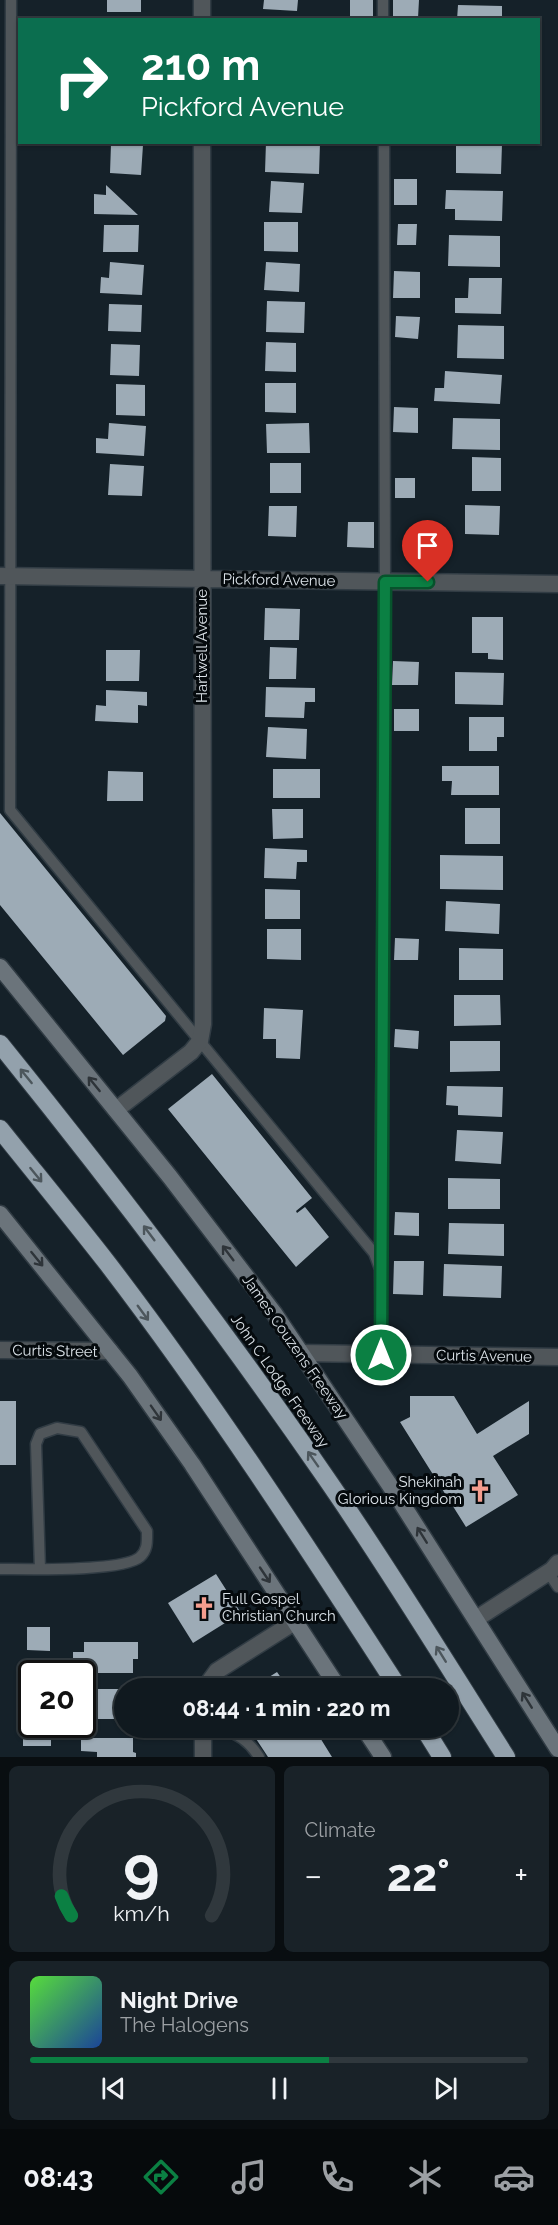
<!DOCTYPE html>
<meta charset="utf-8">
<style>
body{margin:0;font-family:Raleway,sans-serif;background:#192228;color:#f1f3f6;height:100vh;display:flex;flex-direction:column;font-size:22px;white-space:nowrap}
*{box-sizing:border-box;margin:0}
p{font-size:20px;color:#9ca0a4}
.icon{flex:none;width:33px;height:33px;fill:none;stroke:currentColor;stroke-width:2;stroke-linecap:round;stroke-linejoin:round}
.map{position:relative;height:1757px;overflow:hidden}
.drawer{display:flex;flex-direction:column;gap:9px;padding:9px;background:#090e11;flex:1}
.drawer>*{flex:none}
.top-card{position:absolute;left:18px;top:18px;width:522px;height:126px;border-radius:0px;box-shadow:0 2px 4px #0004,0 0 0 2px #30383d;background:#0b6e4f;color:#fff;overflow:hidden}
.speed{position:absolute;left:18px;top:1660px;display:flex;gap:12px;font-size:30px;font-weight:700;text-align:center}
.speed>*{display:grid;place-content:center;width:78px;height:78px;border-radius:50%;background:#10191f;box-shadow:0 2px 4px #0004,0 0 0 2px #30383d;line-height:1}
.speed .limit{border:3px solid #111;border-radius:9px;background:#fff;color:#111}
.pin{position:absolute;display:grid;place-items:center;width:51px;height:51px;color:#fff;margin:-62px -26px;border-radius:50% 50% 50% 0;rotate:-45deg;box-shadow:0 0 6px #0007}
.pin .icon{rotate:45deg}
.me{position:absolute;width:66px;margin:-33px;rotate:0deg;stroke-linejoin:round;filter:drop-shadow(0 0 4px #0008)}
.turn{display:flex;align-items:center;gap:21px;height:126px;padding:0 24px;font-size:27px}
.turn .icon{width:78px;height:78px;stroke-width:2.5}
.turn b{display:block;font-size:42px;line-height:51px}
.big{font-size:45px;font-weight:700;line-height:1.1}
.drawer .card{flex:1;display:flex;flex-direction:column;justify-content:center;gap:9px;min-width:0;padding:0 21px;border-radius:9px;background:#192228}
.drawer .dial{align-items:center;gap:0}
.dial svg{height:156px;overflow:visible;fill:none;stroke:#30383d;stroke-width:7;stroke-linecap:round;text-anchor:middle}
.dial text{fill:#f1f3f6;stroke:none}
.song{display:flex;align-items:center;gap:18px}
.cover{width:72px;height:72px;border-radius:9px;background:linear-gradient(135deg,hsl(110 70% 55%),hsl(220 70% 35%))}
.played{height:6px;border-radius:3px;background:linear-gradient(90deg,#0b8043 60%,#30383d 60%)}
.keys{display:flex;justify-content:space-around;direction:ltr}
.heat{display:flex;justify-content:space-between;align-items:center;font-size:33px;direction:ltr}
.drawer .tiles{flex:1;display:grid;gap:9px;grid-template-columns:1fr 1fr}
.card:last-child{grid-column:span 2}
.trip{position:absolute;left:114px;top:1678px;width:345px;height:60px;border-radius:30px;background:#10191f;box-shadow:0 2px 4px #0004,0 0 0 2px #30383d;font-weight:700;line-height:60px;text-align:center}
.dock{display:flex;height:96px;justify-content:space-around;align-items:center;background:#060a0c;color:#9ca0a4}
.dock .icon{width:42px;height:42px}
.dock .selected{color:#0b8043}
.dock b{font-size:27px;color:#f1f3f6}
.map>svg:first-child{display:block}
.building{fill:#9dabb6}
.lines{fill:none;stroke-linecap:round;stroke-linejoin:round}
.service-casing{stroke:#313c44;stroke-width:13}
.minor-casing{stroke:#313c44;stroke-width:19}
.tertiary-casing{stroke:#313c44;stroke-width:19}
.secondary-casing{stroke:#313c44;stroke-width:19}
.motorway-casing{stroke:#313c44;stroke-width:20}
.service{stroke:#50565a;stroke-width:10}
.minor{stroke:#50565a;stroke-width:16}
.tertiary{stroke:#50565a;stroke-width:16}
.secondary{stroke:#6b747b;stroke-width:16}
.motorway{stroke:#93a1ac;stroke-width:18}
.oneway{stroke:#4c565c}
.oneway2{stroke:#2e3439}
.route-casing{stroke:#07532c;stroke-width:15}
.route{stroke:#0b8043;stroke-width:10}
.labels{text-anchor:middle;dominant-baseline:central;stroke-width:6;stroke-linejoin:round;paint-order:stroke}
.street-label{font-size:15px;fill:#dce3e9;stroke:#050a0d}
.poi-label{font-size:15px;fill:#dce3e9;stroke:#050a0d;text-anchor:end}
</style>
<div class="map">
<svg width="558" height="1757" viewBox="0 0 558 1757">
<rect width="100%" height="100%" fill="#152129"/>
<path class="building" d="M 107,0 L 141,0 L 141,12 L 107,12 Z
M 264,0 L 298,0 L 297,11 L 263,9 Z
M 350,0 L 373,0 L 373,17 L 350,17 Z
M 393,0 L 419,0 L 418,18 L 393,18 Z
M 458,5 L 502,6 L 502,20 L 457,20 Z
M 266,142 L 320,143 L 319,174 L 265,172 Z
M 456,142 L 502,144 L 501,174 L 456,173 Z
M 111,144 L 143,145 L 141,175 L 110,173 Z
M 394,179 L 417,179 L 417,205 L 394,205 Z
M 271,181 L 304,183 L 302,213 L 269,212 Z
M 106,185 L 138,215 L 94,214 L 94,194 L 106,195 Z
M 446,190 L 503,191 L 502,221 L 455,220 L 455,209 L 445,209 Z
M 264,222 L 298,222 L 298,252 L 264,251 Z
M 398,224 L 417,224 L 416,245 L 397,245 Z
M 104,225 L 139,225 L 138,252 L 103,252 Z
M 449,235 L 500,236 L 500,267 L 448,266 Z
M 110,262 L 144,265 L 142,295 L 100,293 L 101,277 L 109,278 Z
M 266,262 L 300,264 L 299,292 L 264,290 Z
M 394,271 L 420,272 L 420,298 L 393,298 Z
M 469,278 L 502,278 L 501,314 L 455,313 L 455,298 L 468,298 Z
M 267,301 L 305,302 L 304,333 L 266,332 Z
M 109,304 L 142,305 L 141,332 L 108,331 Z
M 396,316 L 420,317 L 418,339 L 395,337 Z
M 458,325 L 504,326 L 504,359 L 457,358 Z
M 266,342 L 296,343 L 296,372 L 265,371 Z
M 111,344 L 140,345 L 139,376 L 110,375 Z
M 445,371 L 502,375 L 500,404 L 434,401 L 435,388 L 444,388 Z
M 265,383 L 296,383 L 296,413 L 265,412 Z
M 116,384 L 145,385 L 145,416 L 116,415 Z
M 394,407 L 418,408 L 418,433 L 393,432 Z
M 453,418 L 500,419 L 500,450 L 452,449 Z
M 109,423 L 146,426 L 144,456 L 96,453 L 96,438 L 108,439 Z
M 309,423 L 310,453 L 267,453 L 266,424 Z
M 472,457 L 501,458 L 501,491 L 472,491 Z
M 270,463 L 301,463 L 301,493 L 270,493 Z
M 110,464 L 144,466 L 142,496 L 108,495 Z
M 395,478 L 415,478 L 415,498 L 395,498 Z
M 465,505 L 500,506 L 499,535 L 465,534 Z
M 269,506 L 297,506 L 296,537 L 268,536 Z
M 348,522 L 374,522 L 374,548 L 347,547 Z
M 265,608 L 300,609 L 299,640 L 264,640 Z
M 472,617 L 503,617 L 503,660 L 488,659 L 488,653 L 472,653 Z
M 270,647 L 297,648 L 296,679 L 269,679 Z
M 106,650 L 140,650 L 139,681 L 106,681 Z
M 393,661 L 419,662 L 418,685 L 392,685 Z
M 455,672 L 504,673 L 503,705 L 455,704 Z
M 266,687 L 315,688 L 315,702 L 305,702 L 304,718 L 265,717 Z
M 106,690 L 147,692 L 147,706 L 138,705 L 138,723 L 95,721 L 96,705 L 106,706 Z
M 394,709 L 419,709 L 419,731 L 394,731 Z
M 469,717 L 504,717 L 504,737 L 497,737 L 497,751 L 469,751 Z
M 268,727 L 307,729 L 306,759 L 266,757 Z
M 442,766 L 499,766 L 499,795 L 451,795 L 452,781 L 442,781 Z
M 273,769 L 320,769 L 320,798 L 273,798 Z
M 108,771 L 143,772 L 143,801 L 107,801 Z
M 465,808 L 500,808 L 500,844 L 465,844 Z
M 272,809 L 303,809 L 303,838 L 273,839 Z
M 0,813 L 166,1016 L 165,1021 L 123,1055 L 0,905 Z
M 265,848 L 307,850 L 307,862 L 297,862 L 296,879 L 264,878 Z
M 440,855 L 503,856 L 503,890 L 440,889 Z
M 265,889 L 300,890 L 300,919 L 265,919 Z
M 446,901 L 500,904 L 499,934 L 445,931 Z
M 267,929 L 301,929 L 301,960 L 267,959 Z
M 395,938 L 419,939 L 418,960 L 394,960 Z
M 459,948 L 503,949 L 503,980 L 459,980 Z
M 454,995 L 500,995 L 501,1025 L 454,1026 Z
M 264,1008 L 303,1010 L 300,1059 L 276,1058 L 276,1039 L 263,1039 Z
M 395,1029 L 419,1031 L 418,1049 L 394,1047 Z
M 450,1041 L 500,1041 L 500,1071 L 450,1072 Z
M 212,1074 L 312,1198 L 296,1211 L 297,1213 L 305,1207 L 329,1237 L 296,1267 L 168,1109 Z
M 447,1086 L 503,1087 L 502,1117 L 458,1115 L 458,1106 L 446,1105 Z
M 457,1130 L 503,1132 L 501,1164 L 455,1161 Z
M 448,1178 L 500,1179 L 500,1209 L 448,1209 Z
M 395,1212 L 419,1213 L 419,1236 L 394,1235 Z
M 449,1223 L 504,1224 L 504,1256 L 448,1254 Z
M 394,1261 L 424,1261 L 423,1295 L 393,1294 Z
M 444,1264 L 502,1266 L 501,1298 L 443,1296 Z
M 410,1396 L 454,1396 L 477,1434 L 529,1401 L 529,1434 L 493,1456 L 518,1495 L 466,1527 L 400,1422 L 410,1417 Z
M 0,1401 L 16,1401 L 16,1465 L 0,1465 Z
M 216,1574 L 241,1613 L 193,1643 L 168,1603 Z
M 27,1627 L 50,1627 L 50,1651 L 27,1650 Z
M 84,1642 L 138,1642 L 138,1659 L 133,1659 L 133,1673 L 85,1673 L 85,1662 L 73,1662 L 73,1652 L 84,1652 Z
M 277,1672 L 289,1689 L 250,1689 Z
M 83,1689 L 124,1689 L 124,1719 L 84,1719 Z
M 23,1721 L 32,1721 L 32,1725 L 51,1725 L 51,1746 L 23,1746 Z
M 249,1728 L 314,1728 L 332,1757 L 268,1757 Z
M 81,1738 L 133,1738 L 133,1752 L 136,1753 L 136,1757 L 97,1757 L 97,1752 L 81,1751 Z"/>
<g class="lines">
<g class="service-casing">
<path id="service" d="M 11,0 L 10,810 L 374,1253 L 380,1269 L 381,1355
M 383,0 L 383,20
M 380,1261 L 385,582 L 384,142
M 0,1569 C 26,1569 123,1572 140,1557 C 148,1550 147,1541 147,1531 L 81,1432 L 57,1428 L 40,1434 L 36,1444 L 40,1569
M 548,1572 L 558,1587
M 220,1728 C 238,1734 249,1741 259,1757"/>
</g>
<g class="minor-casing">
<path id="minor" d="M 202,0 L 202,20
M 0,576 L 558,584
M 116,1110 L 191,1052 L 200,1041 L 203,1024 L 202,142
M 0,1350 L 110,1351
M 476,1619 L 552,1570 L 558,1563
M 204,1689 L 217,1671 L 296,1621
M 203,1757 L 203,1728"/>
</g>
<g class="tertiary-casing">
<path id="tertiary" d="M 301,1353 L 558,1357"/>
</g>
<g class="secondary-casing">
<path id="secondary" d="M 0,967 L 170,1177 L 274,1313 L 397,1496 L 558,1749
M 0,1214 L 130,1376 L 192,1464 L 339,1689
M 364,1728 L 383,1757"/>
</g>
<g class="motorway-casing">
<path id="motorway" d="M 0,1044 C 113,1184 222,1327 324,1475 C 388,1567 446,1663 506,1757
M 0,1129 C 36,1174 73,1219 108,1264 C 212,1400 306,1545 399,1689
M 424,1728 L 442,1757"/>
</g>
<use href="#service" class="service"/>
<use href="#minor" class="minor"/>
<use href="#tertiary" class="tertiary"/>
<use href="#secondary" class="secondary"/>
<use href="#motorway" class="motorway"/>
</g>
<defs><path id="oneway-shaft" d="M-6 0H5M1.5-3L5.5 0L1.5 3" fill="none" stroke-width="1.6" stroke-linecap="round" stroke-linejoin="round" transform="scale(1.5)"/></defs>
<g class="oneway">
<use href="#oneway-shaft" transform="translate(26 1076) rotate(-129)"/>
<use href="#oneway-shaft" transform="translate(36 1175) rotate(51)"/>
<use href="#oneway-shaft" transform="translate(149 1233) rotate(-127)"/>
<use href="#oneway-shaft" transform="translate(143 1313) rotate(54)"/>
<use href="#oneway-shaft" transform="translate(313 1459) rotate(-125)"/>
<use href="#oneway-shaft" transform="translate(441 1654) rotate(-122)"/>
</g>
<g class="oneway2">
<use href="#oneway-shaft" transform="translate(94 1084) rotate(-129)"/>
<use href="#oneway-shaft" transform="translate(228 1253) rotate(-127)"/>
<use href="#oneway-shaft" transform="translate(37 1259) rotate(51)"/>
<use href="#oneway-shaft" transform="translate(156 1413) rotate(55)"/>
<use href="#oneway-shaft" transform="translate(422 1535) rotate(-122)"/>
<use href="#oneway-shaft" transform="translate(265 1575) rotate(56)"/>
<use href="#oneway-shaft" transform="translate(527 1700) rotate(-122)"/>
</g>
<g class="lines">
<g class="route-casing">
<path id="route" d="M 381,1355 L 385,582 L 428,582"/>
</g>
<use href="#route" class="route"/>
</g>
<defs>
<g id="church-bare" transform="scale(1.8)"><path d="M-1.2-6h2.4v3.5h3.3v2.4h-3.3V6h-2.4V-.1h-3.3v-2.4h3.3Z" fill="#f59d8e" stroke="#050a0d" stroke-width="2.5" paint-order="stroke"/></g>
</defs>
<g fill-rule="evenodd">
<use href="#church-bare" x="480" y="1491"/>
<use href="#church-bare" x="204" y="1608"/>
</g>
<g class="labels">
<g class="street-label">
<text transform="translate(279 580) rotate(1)">Pickford Avenue</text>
<text transform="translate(202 646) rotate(-90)">Hartwell Avenue</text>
<text transform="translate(295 1347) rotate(55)">James Couzens Freeway</text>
<text transform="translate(55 1351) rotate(1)">Curtis Street</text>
<text transform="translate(484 1356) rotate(1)">Curtis Avenue</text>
<text transform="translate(280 1381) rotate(55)">John C Lodge Freeway</text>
</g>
<g class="poi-label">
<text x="462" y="1482">Shekinah<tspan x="462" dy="17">Glorious Kingdom</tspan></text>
<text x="222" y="1599" text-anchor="start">Full Gospel<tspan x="222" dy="17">Christian Church</tspan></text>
</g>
</g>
</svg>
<div class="speed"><div class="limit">20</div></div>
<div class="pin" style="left:428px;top:582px;background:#d93025"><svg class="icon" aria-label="arrive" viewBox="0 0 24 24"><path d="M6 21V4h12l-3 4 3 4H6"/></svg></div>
<svg class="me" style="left:381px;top:1355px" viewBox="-20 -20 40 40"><circle r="17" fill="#0b8043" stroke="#fff" stroke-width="3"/><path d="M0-11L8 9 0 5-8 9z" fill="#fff"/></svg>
<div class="trip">08:44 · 1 min · 220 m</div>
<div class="top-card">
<div class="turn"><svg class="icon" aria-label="right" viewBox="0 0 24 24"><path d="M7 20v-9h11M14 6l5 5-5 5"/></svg><div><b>210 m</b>Pickford Avenue</div></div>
</div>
</div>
<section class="drawer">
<div class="tiles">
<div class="card dial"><svg viewBox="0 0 100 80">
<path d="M14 69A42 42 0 1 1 86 69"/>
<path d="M14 69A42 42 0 0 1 9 59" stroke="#0b8043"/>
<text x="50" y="56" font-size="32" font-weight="700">9</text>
<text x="50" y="72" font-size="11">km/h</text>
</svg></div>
<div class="card"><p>Climate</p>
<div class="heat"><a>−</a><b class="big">22°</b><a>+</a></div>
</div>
<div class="card">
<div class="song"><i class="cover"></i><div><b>Night Drive</b><p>The Halogens</p></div></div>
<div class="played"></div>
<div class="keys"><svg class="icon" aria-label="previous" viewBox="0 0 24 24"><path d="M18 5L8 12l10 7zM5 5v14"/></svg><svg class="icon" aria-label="pause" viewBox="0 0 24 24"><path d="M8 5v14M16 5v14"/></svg><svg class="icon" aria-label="next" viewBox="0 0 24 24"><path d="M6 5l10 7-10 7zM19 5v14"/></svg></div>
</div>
</div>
</section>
<nav class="dock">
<b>08:43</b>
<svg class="icon selected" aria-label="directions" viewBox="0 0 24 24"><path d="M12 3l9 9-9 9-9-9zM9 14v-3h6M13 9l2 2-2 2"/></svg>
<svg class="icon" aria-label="music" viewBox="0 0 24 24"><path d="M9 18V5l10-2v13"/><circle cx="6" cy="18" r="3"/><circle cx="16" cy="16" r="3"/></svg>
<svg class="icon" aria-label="phone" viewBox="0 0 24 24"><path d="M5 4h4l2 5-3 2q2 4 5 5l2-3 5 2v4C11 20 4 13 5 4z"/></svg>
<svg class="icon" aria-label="climate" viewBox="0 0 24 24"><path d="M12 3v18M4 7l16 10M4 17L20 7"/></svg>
<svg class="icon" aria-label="car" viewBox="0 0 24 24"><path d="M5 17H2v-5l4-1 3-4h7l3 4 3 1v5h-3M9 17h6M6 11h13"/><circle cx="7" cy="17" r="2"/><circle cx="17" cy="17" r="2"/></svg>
</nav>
